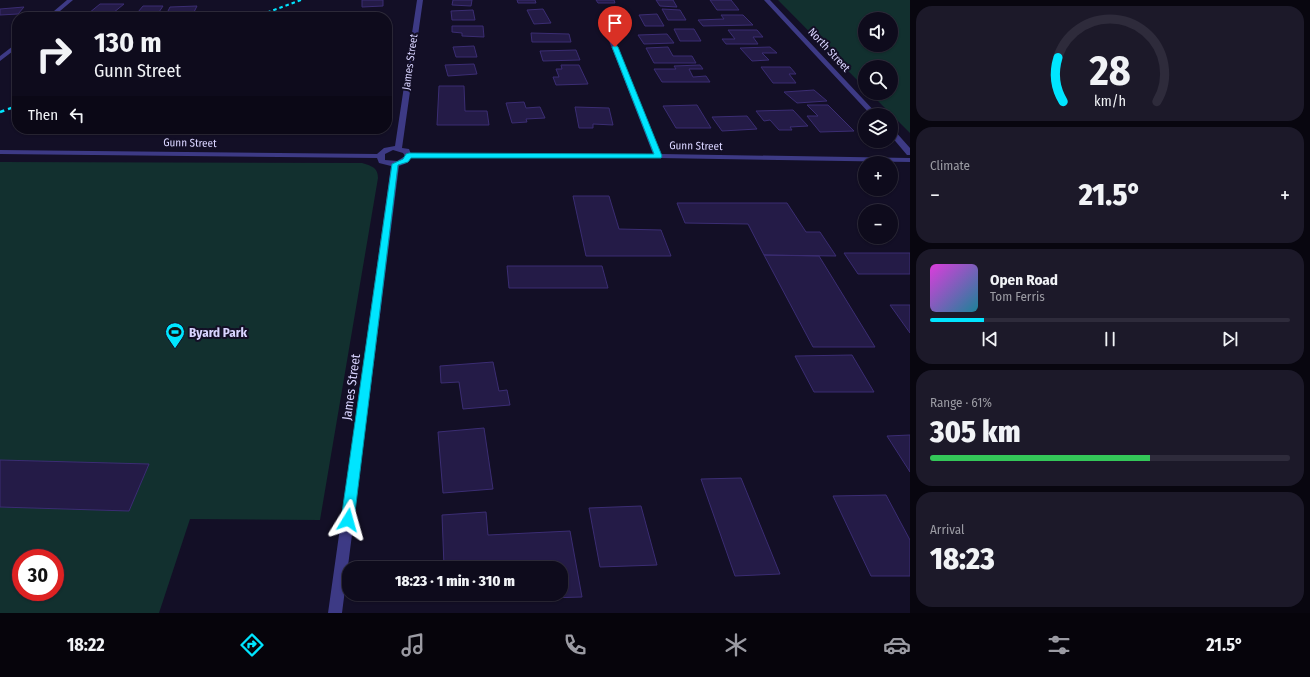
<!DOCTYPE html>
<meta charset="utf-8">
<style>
body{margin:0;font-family:"Fira Sans Condensed",sans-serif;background:#1c1929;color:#f1f3f6;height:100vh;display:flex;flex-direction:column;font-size:15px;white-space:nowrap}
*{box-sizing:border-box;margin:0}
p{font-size:13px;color:#9b9ba3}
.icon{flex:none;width:22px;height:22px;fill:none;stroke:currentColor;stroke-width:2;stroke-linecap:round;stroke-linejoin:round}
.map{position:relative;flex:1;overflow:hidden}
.side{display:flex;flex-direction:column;gap:6px;padding:6px;background:#08060f;width:400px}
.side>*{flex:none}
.banner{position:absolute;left:12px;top:12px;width:380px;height:122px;border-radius:16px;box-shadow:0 1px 3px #0004,0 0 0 1px #2e2b3b;background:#0e0b1c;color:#f1f3f6;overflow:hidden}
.controls{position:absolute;left:858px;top:12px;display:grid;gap:8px}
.controls a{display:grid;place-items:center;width:40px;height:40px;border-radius:50%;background:#0e0b1c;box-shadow:0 1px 3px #0004,0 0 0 1px #2e2b3b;font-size:20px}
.speed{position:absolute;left:12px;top:549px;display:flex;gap:8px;font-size:20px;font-weight:700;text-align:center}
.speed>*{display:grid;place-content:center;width:52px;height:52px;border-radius:50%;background:#0e0b1c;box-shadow:0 1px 3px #0004,0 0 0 1px #2e2b3b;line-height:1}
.speed .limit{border:6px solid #d22;background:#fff;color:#111}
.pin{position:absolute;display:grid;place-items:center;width:34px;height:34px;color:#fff;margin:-41px -17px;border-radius:50% 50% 50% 0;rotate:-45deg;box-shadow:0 0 4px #0007}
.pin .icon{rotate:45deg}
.me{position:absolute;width:44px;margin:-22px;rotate:8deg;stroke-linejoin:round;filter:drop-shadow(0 0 3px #0008)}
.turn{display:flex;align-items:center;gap:14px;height:84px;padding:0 16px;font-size:18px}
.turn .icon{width:52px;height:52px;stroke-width:2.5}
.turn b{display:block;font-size:28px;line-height:34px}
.then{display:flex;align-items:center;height:38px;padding:0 16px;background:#0003;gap:8px;font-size:15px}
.big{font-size:30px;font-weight:800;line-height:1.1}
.side .card{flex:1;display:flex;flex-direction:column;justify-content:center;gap:6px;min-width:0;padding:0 14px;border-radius:16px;background:#1c1929}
.side .dial{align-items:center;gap:0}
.dial svg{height:104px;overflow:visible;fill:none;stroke:#2e2b3b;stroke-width:7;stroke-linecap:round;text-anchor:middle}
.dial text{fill:#f1f3f6;stroke:none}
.song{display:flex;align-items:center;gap:12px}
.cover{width:48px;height:48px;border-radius:6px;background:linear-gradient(135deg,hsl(300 70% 55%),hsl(190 70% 35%))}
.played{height:4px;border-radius:2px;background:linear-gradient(90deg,#00e5ff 15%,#2e2b3b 15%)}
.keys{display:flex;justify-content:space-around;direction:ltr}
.heat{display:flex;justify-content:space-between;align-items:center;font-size:22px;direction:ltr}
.charge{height:6px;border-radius:3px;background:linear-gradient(90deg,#34c759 61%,#2e2b3b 0)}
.trip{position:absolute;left:342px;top:561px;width:226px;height:40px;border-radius:16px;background:#0e0b1c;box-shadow:0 1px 3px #0004,0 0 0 1px #2e2b3b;font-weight:800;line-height:40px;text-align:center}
.tabs{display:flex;height:64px;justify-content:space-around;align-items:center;background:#06040b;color:#9b9ba3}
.tabs .icon{width:28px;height:28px}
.tabs .active{color:#00e5ff}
.tabs b{font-size:18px;color:#f1f3f6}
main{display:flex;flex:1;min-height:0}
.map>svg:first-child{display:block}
.green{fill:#12302f;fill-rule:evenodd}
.building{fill:#241b47;stroke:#3b2d73}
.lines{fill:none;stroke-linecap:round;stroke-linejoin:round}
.street{fill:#3d3a85;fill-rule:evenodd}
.rail-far1{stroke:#00e5ff;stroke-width:2;stroke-dasharray:3.5 3;stroke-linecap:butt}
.rail{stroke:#00e5ff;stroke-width:2.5;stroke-dasharray:4.5 4;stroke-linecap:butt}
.route{fill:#00e5ff;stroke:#0095a6}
.labels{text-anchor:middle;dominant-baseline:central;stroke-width:4;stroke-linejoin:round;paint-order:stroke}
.far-street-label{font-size:11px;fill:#d9d4ff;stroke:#130f26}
.poi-label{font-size:13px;font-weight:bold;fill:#d9d4ff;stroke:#130f26;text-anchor:start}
.street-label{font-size:13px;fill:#d9d4ff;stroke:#130f26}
</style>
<main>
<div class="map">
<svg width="910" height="613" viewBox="0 0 910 613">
<rect width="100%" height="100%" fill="#130f26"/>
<path class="green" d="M 778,0 L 910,0 L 910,133 L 870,93 L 891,93 L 891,67 L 865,67 L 865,88 ZM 865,19 L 891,19 L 891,45 L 865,45 Z
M 0,162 L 362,163 C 371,166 378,167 378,178 L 320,520 L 190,519 L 159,613 L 0,613 ZM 21,558 L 55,558 L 55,592 L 21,592 Z"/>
<path class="building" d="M 362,0 L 383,0 L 383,6 L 362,7 Z
M 453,0 L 472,0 L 471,6 L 452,5 Z
M 517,0 L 535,0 L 536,3 L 518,3 Z
M 596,0 L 614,0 L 615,3 L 598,3 Z
M 656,0 L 673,0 L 677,7 L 660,6 Z
M 710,0 L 731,0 L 739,10 L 717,10 Z
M 100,4 L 124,4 L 113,13 L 89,13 Z
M 143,6 L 163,6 L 159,12 L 138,12 Z
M 197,6 L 194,12 L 167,13 L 170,7 Z
M 24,7 L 18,14 L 0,15 L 0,9 Z
M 543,9 L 551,23 L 534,24 L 527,10 Z
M 662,9 L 680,10 L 686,20 L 668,20 Z
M 473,10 L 475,20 L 452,20 L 451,11 Z
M 348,14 L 377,14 L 376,17 L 348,17 Z
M 657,14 L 664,26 L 645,26 L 639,15 Z
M 721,15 L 743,15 L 753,25 L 703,26 L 698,20 L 724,19 Z
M 452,26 L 483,26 L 484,37 L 462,36 L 462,33 L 452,32 Z
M 674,29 L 694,29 L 701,41 L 680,41 Z
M 728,30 L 757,30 L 763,37 L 753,37 L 758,44 L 726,44 L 722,39 L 735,39 Z
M 531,33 L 569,34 L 571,42 L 532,42 Z
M 667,34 L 674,43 L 644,44 L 638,35 Z
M 474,46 L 477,57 L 456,57 L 453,47 Z
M 668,47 L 673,56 L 692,56 L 696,63 L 654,63 L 646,48 Z
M 770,47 L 777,53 L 762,53 L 769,60 L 752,61 L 740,48 Z
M 576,50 L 580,60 L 543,61 L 540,51 Z
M 474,64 L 477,74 L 448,76 L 445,65 Z
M 561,65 L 579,65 L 588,84 L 556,85 L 553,77 L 559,77 L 556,69 L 562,69 Z
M 700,65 L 703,69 L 689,69 L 693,77 L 706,76 L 710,82 L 662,82 L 654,69 L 676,69 L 674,66 Z
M 761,67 L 790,67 L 796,74 L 789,74 L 796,83 L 773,83 Z
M 439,86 L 464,86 L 465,111 L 487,111 L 489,125 L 437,125 Z
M 814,90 L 827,101 L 797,103 L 784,92 Z
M 524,102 L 526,108 L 540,107 L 545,118 L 526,119 L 527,122 L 512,123 L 506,103 Z
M 697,105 L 711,128 L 676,128 L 663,106 Z
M 807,105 L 828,105 L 854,131 L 820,132 L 807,116 L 818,116 Z
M 575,107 L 609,108 L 613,125 L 593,124 L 593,128 L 579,128 Z
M 793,110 L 808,126 L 790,127 L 792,130 L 779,130 L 770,120 L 764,121 L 756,111 Z
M 747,116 L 757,129 L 722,131 L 712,117 Z
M 573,196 L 609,196 L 619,229 L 661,230 L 671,256 L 586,256 Z
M 677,203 L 787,203 L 806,232 L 820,232 L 836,256 L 764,255 L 748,224 L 685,223 Z
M 844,253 L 910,253 L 910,274 L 858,274 Z
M 764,255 L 819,256 L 875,347 L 813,347 Z
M 507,266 L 602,266 L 608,288 L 509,288 Z
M 890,305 L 910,305 L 910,333 Z
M 852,355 L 874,392 L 814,392 L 795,356 Z
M 493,362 L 499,391 L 507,390 L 510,405 L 463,409 L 459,382 L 441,383 L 440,366 Z
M 484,428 L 493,489 L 443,493 L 438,432 Z
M 910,435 L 910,472 L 887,436 Z
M 0,460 L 149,464 L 129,511 L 0,507 Z
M 741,478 L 780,574 L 735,576 L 701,479 Z
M 886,495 L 910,540 L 910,576 L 871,576 L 833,496 Z
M 641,506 L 657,565 L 600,567 L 589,508 Z
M 486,512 L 488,535 L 570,531 L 582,597 L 546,598 L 545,594 L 561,594 L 561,568 L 541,568 L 541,562 L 444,566 L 442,515 Z"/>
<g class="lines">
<path class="street" d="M 67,0 L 73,0 L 53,17 L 47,17 Z
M 417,0 L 423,0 L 402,148 L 409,149 L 411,154 L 653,154 L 601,20 L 604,18 L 607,20 L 661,154 L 910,158 L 910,162 L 658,158 L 411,158 L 407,163 L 399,166 L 342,613 L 328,613 L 391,166 L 379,163 L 377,158 L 0,154 L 0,150 L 377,154 L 384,148 L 395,146 ZM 393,150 L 403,153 L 405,156 L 397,161 L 385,160 L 385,154 Z
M 764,0 L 770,0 L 878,115 L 871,115 Z
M 17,43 L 17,48 L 0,61 L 0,56 Z
M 891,130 L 894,130 L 910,148 L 910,155 L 907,155 L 891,136 Z"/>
<path class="rail-far1" d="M 255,17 L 301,0"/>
<path class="rail" d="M 0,112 L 17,106"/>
</g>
<path class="route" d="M 615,45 L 618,47 L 662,156 L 661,158 L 411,158 L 408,162 L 398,165 L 354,520 L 352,524 L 348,526 L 343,524 L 341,520 L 392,164 L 403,159 L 406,154 L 409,153 L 654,154 L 612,47 Z"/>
<defs>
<g id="stadium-pin" transform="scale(1)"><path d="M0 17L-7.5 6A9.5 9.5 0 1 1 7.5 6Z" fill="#00e5ff" stroke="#130f26"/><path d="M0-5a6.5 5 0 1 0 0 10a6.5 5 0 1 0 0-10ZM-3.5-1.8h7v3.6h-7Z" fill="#111"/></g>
</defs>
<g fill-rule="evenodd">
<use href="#stadium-pin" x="175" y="332"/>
</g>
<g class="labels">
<g class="far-street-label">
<text transform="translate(829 50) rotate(47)">North Street</text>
<text transform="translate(410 62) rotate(-82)">James Street</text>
<text transform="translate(190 143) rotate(1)">Gunn Street</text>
<text transform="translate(696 146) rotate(1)">Gunn Street</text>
</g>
<g class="poi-label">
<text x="189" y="332">Byard Park</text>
</g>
<g class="street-label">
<text transform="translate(351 387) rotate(-82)">James Street</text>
</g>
</g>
</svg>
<div class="controls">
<a><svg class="icon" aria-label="sound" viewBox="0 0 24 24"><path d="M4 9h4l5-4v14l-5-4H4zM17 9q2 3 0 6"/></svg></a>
<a><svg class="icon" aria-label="search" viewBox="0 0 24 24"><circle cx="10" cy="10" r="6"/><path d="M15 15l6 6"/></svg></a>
<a><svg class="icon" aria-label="layers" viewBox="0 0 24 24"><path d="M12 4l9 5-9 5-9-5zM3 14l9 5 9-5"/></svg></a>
<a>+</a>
<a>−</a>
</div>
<div class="speed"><div class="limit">30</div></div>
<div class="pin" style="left:615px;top:47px;background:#d93025"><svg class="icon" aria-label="arrive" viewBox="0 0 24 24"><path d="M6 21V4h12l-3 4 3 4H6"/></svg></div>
<svg class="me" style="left:348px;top:520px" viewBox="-20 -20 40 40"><path d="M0-17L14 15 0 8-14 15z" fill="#00e5ff" stroke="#fff" stroke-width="4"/></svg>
<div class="trip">18:23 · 1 min · 310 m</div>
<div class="banner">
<div class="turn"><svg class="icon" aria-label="right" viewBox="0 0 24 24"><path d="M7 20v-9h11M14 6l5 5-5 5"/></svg><div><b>130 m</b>Gunn Street</div></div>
<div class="then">Then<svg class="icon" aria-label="left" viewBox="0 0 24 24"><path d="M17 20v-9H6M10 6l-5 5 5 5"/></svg></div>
</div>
</div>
<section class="side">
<div class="card dial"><svg viewBox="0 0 100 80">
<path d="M14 69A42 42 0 1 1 86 69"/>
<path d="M14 69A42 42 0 0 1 10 35" stroke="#00e5ff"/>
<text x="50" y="56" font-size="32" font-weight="700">28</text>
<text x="50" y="72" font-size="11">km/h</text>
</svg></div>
<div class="card"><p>Climate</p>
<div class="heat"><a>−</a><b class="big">21.5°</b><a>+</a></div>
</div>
<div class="card">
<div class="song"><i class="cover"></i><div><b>Open Road</b><p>Tom Ferris</p></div></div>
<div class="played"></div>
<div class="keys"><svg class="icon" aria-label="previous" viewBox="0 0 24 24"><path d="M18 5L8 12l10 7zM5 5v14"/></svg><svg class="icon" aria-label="pause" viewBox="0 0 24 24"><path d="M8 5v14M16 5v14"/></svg><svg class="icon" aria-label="next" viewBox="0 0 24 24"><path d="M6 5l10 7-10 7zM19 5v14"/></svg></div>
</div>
<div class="card"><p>Range · 61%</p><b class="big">305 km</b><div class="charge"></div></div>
<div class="card"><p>Arrival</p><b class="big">18:23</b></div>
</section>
</main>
<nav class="tabs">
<b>18:22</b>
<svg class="icon active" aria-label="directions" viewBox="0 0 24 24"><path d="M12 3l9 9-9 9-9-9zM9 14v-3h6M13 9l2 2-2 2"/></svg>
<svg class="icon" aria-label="music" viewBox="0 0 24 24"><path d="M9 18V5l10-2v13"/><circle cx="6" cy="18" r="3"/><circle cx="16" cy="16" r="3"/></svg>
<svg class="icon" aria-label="phone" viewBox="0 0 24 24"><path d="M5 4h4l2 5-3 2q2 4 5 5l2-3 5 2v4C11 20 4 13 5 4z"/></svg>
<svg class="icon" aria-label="climate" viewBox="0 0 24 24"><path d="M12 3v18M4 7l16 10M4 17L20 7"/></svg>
<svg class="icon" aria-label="car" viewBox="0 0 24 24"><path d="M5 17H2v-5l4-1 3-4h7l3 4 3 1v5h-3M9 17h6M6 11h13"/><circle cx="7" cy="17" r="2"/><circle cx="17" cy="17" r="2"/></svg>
<svg class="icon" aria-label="filters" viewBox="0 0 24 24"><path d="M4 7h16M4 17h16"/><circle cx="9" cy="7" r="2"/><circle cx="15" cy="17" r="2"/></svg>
<b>21.5°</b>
</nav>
